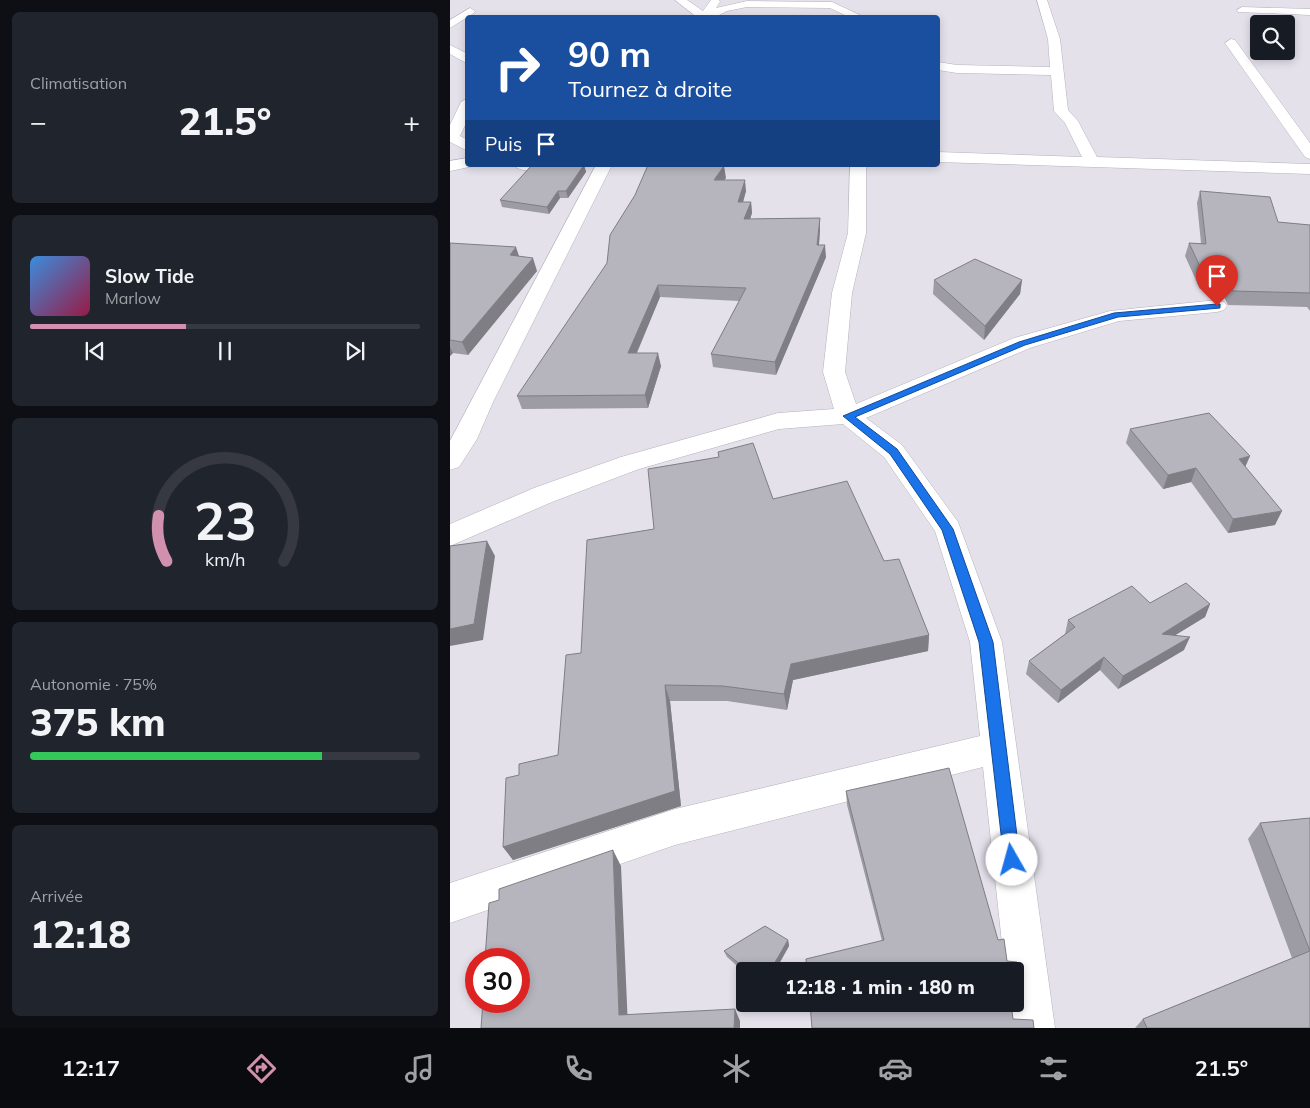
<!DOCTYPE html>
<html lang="fr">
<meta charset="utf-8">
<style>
body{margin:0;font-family:Mulish,sans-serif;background:#20242c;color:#f1f3f6;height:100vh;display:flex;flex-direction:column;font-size:19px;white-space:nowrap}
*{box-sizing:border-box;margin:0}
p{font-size:16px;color:#9ea1a6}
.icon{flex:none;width:28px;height:28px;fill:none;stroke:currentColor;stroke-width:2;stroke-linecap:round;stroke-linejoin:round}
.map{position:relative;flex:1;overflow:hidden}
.drawer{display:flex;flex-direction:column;gap:12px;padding:12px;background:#0d0f14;width:450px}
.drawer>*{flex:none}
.guide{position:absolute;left:15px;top:15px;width:475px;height:152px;border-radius:5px;box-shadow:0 2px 8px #0003;background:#1a4fa0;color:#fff;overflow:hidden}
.fabs{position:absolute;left:800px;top:15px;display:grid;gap:10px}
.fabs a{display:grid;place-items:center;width:45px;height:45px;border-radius:5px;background:#171b24;box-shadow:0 2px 8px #0003;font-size:25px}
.speed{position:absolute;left:15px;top:948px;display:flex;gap:10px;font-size:25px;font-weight:700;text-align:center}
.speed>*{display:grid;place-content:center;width:65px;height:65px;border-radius:50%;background:#171b24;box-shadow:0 2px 8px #0003;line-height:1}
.speed .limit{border:8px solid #d22;background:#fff;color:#111}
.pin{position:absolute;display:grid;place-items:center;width:42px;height:42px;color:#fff;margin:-51px -21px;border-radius:50% 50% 50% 0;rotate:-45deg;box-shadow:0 0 5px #0007}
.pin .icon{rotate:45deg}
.me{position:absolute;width:55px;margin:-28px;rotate:353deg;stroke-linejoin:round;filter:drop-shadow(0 0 4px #0008)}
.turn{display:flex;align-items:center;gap:18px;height:105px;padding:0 20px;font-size:22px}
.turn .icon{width:65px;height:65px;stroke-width:2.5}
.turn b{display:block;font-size:35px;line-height:42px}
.then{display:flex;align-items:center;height:48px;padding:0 20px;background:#0003;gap:10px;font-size:19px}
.big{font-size:38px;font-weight:800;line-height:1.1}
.drawer .widget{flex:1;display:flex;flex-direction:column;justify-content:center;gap:8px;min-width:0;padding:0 18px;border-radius:8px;background:#20242c}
.drawer .dial{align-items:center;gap:0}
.dial svg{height:130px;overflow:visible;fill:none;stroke:#363941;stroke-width:7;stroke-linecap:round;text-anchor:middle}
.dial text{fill:#f1f3f6;stroke:none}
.song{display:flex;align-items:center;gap:15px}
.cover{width:60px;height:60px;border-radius:8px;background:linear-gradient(135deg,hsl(210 70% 55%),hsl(340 70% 35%))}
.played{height:5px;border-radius:2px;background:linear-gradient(90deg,#d191ae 40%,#363941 40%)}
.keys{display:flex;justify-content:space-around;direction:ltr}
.heat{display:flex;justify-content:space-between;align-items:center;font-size:28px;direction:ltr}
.charge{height:8px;border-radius:4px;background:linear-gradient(90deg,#34c759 75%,#363941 0)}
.trip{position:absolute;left:286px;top:962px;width:288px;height:50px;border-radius:5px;background:#171b24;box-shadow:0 2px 8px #0003;font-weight:800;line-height:50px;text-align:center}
.dock{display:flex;height:80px;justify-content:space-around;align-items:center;background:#090b0e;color:#9ea1a6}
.dock .icon{width:35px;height:35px}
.dock .selected{color:#d191ae}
.dock b{font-size:22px;color:#f1f3f6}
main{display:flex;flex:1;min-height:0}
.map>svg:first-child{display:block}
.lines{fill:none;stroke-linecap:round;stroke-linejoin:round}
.minor-casing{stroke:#b5b2bc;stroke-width:1}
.minor{fill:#fff;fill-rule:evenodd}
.wall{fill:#9d9ba3}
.shaded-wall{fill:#7f7e84}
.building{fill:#b6b4bd;stroke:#7f7e84}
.route{fill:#1a73e8;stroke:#114b97}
</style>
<main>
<section class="drawer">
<div class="widget"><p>Climatisation</p>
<div class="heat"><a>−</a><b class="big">21.5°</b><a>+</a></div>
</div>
<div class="widget">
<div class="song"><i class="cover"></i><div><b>Slow Tide</b><p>Marlow</p></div></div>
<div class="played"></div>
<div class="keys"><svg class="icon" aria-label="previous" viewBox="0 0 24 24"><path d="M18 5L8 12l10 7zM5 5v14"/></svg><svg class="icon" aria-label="pause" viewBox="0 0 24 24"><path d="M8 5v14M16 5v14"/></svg><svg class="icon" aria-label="next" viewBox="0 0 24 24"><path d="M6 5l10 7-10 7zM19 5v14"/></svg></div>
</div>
<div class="widget dial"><svg viewBox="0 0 100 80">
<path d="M14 69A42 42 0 1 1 86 69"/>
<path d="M14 69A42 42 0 0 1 9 41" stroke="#d191ae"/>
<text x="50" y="56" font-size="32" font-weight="700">23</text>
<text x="50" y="72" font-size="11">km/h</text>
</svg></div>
<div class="widget"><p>Autonomie · 75%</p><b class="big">375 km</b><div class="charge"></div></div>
<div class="widget"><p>Arrivée</p><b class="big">12:18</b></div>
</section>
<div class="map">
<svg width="860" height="1028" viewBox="0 0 860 1028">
<rect width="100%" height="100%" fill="#e4e1eb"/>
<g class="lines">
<g class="minor-casing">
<path id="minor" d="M 225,0 L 237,0 L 253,11 L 261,0 L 269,0 L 270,2 L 266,8 L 297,1 L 382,2 L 416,18 L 401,18 L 380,8 L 297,7 L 277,11 L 263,18 L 248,18 Z
M 587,0 L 597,0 L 610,39 L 618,110 L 628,121 L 647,157 L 860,164 L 860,174 L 488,162 L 488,152 L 632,157 L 615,123 L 604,111 L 601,75 L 507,73 L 488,70 L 488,62 L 507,65 L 600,67 L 598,39 Z
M 792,7 L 860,9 L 860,15 L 788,12 L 787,10 Z
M 20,8 L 25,11 L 24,13 L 0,28 L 0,20 Z
M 781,39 L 785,40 L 860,143 L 860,159 L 855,157 L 775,43 Z
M 0,45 L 18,54 L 18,64 L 0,54 Z
M 18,98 L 18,119 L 10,136 L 18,140 L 18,151 L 0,142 L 0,125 L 11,102 Z
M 18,158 L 18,165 L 25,165 L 24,166 L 0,171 L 0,161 Z
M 65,165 L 127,165 L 128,166 L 126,169 L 120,171 L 73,170 L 67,168 Z
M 146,165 L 162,165 L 44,400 L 27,439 L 9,467 L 0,470 L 0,441 Z
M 400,165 L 416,165 L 416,233 L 402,293 L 395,372 L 406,404 L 564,338 L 660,311 L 767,300 L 774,302 L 777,306 L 774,310 L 767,312 L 669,321 L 580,348 L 416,418 L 452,445 L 508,522 L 552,642 L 605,1028 L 561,1028 L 558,1004 L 565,1004 L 565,971 L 555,971 L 533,767 L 225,845 L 0,923 L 0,883 L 225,809 L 530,736 L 520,642 L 485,531 L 434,457 L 393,424 L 329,429 L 189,469 L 102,502 L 0,546 L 0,524 L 84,488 L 171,457 L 328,413 L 384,409 L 373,372 L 382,293 L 398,233 Z"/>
</g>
<use href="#minor" class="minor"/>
</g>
<path class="wall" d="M 134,165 L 136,172 L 118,198 L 110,198 L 99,214 L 52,207 L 50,200 Z
M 276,178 L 274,180 L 296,191 L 293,202 L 301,202 L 302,213 L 300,219 L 370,218 L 370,230 L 369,245 L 376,257 L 326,375 L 263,367 L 261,354 L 289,301 L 210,297 L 187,353 L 211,366 L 198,408 L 72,409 L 67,396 Z
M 750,191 L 828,222 L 860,225 L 860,311 L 857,307 L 778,305 L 770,289 L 750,289 L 735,256 L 739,243 L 751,243 L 747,203 Z
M 0,243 L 69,256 L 87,271 L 18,355 L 3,353 L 0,356 Z
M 484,280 L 572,280 L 570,294 L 534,340 L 483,294 Z
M 680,429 L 795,467 L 825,525 L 778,533 L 741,482 L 713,489 L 676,443 Z
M 268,452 L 323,499 L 434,561 L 479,635 L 478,651 L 343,680 L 337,710 L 277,701 L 220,701 L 231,806 L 63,860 L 53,847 L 69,775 L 108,755 L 131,653 L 204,529 L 269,457 Z
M 700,603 L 760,604 L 755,617 L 725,635 L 734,650 L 668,689 L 650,670 L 608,703 L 576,674 L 579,661 L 615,634 L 618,620 Z
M 396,791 L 548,940 L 557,961 L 432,941 L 397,805 Z
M 860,818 L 860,1028 L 685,1028 L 693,1019 L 842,958 L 798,839 L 810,823 Z
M 338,940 L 339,946 L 325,971 L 295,971 L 295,973 L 277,957 L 274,951 Z"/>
<path class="shaded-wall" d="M 134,165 L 136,172 L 118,198 L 116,191 Z
M 274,166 L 276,178 L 266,192 L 264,180 Z
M 295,180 L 296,191 L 290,213 L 288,202 Z
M 108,191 L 110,198 L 99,214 L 97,207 Z
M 301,202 L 302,213 L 296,231 L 294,219 Z
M 370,218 L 370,230 L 368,257 L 367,245 Z
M 375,245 L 376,257 L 326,375 L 325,362 Z
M 66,247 L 70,259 L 60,255 Z
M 83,258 L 87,271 L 18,355 L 12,342 Z
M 572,280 L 570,294 L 534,340 L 535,326 Z
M 208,285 L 210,297 L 181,366 L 178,353 Z
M 0,347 L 3,353 L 0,356 Z
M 208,353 L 211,366 L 198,408 L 195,395 Z
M 800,456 L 794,470 L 789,459 Z
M 746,468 L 741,482 L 713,489 L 718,475 Z
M 832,511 L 825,525 L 778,533 L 783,519 Z
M 37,541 L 45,556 L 33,640 L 0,646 L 0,629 Z
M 760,604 L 755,617 L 706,647 L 712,634 Z
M 479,635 L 478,651 L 343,680 L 337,710 L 334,694 L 341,664 Z
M 740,637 L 734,650 L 668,689 L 673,676 Z
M 654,657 L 650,670 L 608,703 L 611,690 Z
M 215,685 L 220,701 L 231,806 L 63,860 L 53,847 Z
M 163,850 L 171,866 L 178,1027 L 169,1015 Z
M 338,940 L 339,946 L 325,971 L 320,971 Z
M 285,1009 L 290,1021 L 290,1028 L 284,1028 Z"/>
<path class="building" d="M 82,165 L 134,165 L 116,191 L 108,191 L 97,207 L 50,200 Z
M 198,165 L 254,165 L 274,166 L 264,180 L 295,180 L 288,202 L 301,202 L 294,219 L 370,218 L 367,245 L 375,245 L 325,362 L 261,354 L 296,288 L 208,285 L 178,353 L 208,353 L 195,395 L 67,396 L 157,263 L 160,235 L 185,195 Z
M 750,191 L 820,197 L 828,222 L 860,225 L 860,293 L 783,291 L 774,276 L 754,275 L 739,243 L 756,244 Z
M 0,243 L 66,247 L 60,255 L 83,258 L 12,342 L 0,340 Z
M 525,259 L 572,280 L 535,326 L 484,280 Z
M 759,413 L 800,456 L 789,459 L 832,511 L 783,519 L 746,468 L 718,475 L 680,429 Z
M 303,443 L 323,499 L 397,481 L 434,561 L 449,559 L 479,635 L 341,664 L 334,694 L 273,686 L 215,685 L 225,791 L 53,847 L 56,778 L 69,775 L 69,764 L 108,755 L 116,655 L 131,653 L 137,540 L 204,529 L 198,469 L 269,457 L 268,452 Z
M 37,541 L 24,624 L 0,629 L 0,546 Z
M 736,583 L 760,604 L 712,634 L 740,637 L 673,676 L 654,657 L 611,690 L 579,661 L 625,627 L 618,620 L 682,586 L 700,603 Z
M 499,768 L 548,940 L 554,939 L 557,961 L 567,962 L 567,992 L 565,992 L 565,971 L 357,971 L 356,959 L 434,940 L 396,791 Z
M 860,818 L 860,951 L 810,823 Z
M 163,850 L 169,1015 L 285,1009 L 284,1028 L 31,1028 L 33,1001 L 69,1001 L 69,959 L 35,959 L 39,903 L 49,900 L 49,889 Z
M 315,926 L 338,940 L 320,971 L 298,971 L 274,951 Z
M 860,951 L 860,1028 L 697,1028 L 693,1019 Z
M 360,1004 L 561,1004 L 563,1019 L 583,1020 L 584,1028 L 362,1028 Z"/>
<path class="route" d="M 767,304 L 770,304 L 770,308 L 668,317 L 575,345 L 405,417 L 447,449 L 503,529 L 543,642 L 570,860 L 568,865 L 562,868 L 556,865 L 554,860 L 529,642 L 492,530 L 440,454 L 393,416 L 569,342 L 664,313 Z"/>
</svg>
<div class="fabs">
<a><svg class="icon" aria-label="search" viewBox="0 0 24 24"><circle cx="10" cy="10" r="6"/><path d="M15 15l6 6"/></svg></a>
</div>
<div class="speed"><div class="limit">30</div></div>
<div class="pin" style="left:767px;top:306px;background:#d93025"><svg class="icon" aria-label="arrive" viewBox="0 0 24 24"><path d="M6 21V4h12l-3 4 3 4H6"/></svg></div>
<svg class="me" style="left:562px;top:860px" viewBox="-20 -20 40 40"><circle r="19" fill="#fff"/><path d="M0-13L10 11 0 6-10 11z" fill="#1a73e8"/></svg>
<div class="trip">12:18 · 1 min · 180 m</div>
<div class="guide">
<div class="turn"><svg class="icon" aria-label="right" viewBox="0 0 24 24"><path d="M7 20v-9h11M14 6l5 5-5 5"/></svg><div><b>90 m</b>Tournez à droite</div></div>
<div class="then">Puis<svg class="icon" aria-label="arrive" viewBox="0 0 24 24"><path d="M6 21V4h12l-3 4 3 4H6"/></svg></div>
</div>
</div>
</main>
<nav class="dock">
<b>12:17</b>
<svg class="icon selected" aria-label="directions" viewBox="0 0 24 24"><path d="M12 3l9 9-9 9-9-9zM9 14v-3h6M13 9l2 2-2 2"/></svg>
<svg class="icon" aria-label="music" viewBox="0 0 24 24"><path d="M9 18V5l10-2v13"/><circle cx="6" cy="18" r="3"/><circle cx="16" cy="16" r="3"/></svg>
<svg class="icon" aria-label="phone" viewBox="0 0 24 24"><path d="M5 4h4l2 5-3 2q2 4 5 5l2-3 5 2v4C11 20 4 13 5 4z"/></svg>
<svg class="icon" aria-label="climate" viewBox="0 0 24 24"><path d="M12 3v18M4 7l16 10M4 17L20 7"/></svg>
<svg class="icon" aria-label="car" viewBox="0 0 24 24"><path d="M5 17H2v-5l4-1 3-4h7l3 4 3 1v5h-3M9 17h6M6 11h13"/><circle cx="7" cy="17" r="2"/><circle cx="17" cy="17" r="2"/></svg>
<svg class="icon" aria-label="filters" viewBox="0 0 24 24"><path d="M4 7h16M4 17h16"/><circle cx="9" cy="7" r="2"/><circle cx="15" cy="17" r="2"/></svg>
<b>21.5°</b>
</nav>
